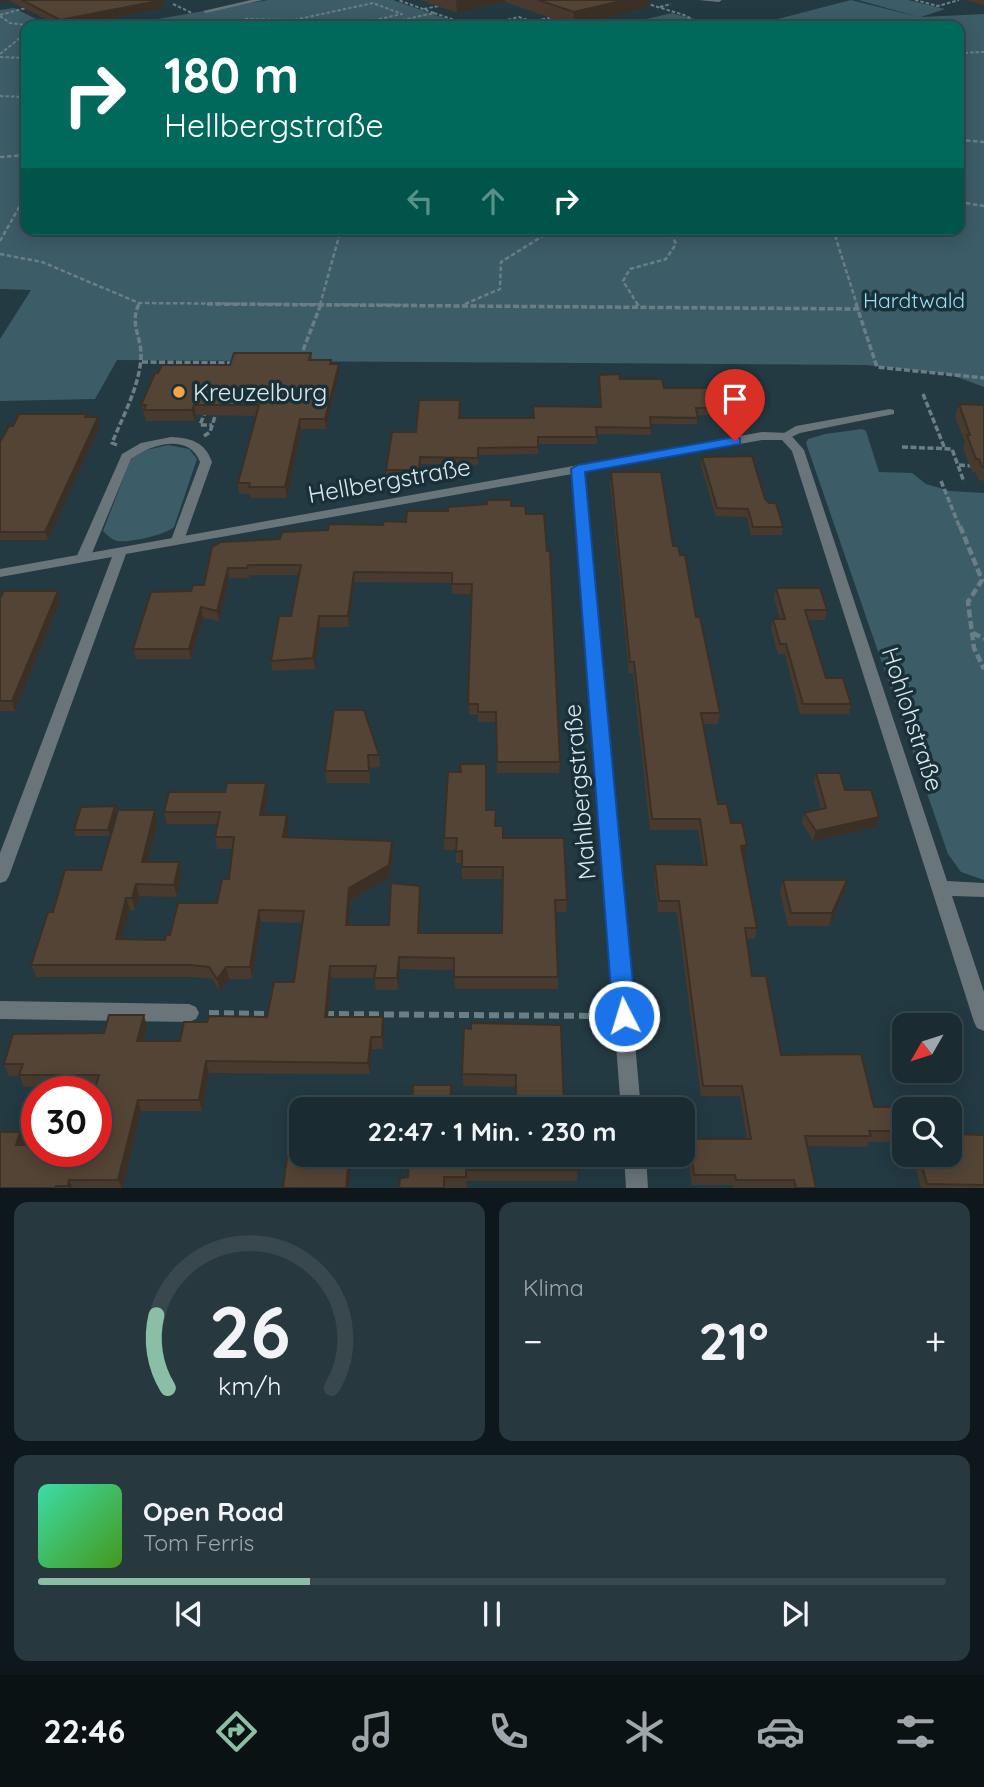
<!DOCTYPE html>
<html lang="de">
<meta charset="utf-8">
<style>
body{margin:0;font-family:Quicksand,sans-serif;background:#27383e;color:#f1f3f6;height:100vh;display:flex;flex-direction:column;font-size:26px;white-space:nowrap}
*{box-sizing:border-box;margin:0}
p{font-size:23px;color:#9fa7ac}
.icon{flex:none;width:38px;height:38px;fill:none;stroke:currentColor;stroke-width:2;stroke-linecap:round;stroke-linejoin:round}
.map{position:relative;height:1188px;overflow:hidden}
.side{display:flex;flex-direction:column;gap:14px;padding:14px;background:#0e181c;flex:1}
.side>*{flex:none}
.hud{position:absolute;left:21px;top:21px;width:943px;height:214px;border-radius:14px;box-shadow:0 4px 18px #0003,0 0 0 2px #38484d;background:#00695c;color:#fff;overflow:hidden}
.needle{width:46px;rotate:231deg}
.fabs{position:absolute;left:892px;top:1013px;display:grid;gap:14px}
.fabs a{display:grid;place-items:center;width:70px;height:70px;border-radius:14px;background:#1a2c32;box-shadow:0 4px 18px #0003,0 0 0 2px #38484d;font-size:35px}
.speed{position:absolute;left:21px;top:1076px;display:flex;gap:14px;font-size:35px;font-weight:700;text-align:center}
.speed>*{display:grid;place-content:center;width:91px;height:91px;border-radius:50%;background:#1a2c32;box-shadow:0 4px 18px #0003,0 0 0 2px #38484d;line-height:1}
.speed .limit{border:10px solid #d22;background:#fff;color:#111}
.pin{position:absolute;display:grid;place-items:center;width:60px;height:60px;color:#fff;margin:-72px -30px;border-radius:50% 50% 50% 0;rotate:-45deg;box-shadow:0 0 7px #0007}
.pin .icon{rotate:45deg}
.me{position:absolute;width:77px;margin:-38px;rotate:355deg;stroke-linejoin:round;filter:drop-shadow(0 0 5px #0008)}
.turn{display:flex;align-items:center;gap:24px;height:147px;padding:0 28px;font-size:32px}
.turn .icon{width:91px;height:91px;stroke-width:2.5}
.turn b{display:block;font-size:49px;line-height:60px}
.lanes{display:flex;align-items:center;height:66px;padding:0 28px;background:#0003;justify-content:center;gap:35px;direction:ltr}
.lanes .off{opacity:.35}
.big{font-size:52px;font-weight:700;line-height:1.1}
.side .card{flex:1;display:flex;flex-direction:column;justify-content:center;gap:10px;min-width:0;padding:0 24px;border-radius:14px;background:#27383e}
.side .dial{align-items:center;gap:0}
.dial svg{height:182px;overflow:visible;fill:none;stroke:#38484d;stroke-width:7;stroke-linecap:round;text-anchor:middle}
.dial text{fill:#f1f3f6;stroke:none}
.song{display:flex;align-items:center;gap:21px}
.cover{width:84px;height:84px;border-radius:10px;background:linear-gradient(135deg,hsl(160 70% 55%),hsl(100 70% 35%))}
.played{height:7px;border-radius:4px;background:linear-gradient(90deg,#8abfa5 30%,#38484d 30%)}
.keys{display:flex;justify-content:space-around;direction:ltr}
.heat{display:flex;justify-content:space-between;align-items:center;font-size:38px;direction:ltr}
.side .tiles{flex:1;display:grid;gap:14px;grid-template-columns:1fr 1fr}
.card:last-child{grid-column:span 2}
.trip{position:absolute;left:289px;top:1097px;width:406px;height:70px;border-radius:14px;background:#1a2c32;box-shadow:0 4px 18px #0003,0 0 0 2px #38484d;font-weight:700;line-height:70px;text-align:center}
.tabs{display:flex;height:112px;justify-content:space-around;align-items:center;background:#0a1214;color:#9fa7ac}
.tabs .icon{width:49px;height:49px}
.tabs .on{color:#8abfa5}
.tabs b{font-size:32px;color:#f1f3f6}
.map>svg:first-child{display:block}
.green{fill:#3c5c68}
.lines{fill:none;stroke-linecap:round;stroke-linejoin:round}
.path-far4{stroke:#6b7e86;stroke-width:2;stroke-dasharray:3.5 2;stroke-linecap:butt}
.path-far3{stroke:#6b7e86;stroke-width:2.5;stroke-dasharray:4.5 2.5;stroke-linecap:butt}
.path-far2{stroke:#6b7e86;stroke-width:3.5;stroke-dasharray:6 2.5;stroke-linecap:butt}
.path-far1{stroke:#6b7e86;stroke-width:4.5;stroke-dasharray:8 3.5;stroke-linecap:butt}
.path{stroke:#6b7e86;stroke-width:6;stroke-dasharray:10 5;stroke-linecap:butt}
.service{fill:#6a7579;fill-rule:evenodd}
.minor{fill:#6a7579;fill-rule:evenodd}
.wall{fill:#483a2e}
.shaded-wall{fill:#3b3025}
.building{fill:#544435;stroke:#3b3025;stroke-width:2}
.route{fill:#1a73e8;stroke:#114b97;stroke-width:2}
.poi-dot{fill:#f6a247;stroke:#193038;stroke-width:2.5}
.labels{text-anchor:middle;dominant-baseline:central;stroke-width:7;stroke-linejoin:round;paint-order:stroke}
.far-park-label{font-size:21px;fill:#99ddf7;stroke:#193038}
.poi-label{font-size:24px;fill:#dbe8ee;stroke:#193038;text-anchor:start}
.street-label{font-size:24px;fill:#dbe8ee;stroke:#193038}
</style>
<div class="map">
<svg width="984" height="1189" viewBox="0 0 984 1189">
<rect width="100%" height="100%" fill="#233a43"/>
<path class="green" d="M 268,0 L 393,0 L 467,26 L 117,26 Z
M 851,0 L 919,17 L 858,0 L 908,0 L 945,9 L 921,17 L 984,14 L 984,387 L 949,374 L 866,365 L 117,360 L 95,399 L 0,401 L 0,339 L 31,290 L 0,289 L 0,10 L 14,8 L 50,26 L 26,26 L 26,229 L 959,229 L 959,26 L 750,26 Z
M 672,13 L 718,26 L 617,26 Z
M 862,429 L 866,431 L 879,472 L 912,473 L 926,484 L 950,491 L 984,493 L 984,880 L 961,872 L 948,854 L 806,443 L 808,439 L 825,434 Z
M 168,445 L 189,449 L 197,459 L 174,527 C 165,535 129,543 117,541 C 111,539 107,535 103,531 L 130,461 L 138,452 Z"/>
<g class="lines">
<path class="path-far4" d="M 635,0 L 684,15 L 706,26
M 915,0 L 938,6 L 959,0
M 173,4 L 192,13
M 660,7 L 671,4
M 424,9 L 443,5
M 434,13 L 472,26
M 0,15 L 29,7
M 0,16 L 10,23 L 26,25 L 25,34 L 0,54
M 245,19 L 294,20
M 531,22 L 553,17
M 26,25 L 52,21
M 309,26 L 294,20 L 373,3 L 402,14 L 347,26
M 375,26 L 434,13 L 398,0
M 481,26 L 519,17 L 536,23 L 523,26
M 959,53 L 984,52
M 0,57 L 26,58
M 0,96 L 26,97"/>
<path class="path-far3" d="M 959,140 L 984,142
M 0,157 L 26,155
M 959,202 L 984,206
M 833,229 L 857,305
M 0,241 L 26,195
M 0,254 L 42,262 L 139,303 L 417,305
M 465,304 L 500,289 L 501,262 L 554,229
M 320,305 L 341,229
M 638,305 L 623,281 L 630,269 L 666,259 L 676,244 L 669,229"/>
<path class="path-far2" d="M 207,304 L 860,309
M 637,304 L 638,306
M 856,304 L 877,367 L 984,378
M 300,358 L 321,304
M 142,362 L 235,363
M 923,394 L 945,449
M 206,410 L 200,425 L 212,425
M 204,436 L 210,432 L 217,410
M 117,445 L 112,443 C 123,416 139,387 141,358 C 142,337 129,324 139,304
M 902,447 L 952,449 L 964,482
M 959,465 L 973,466
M 941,481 L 960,528"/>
<path class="path-far1" d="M 960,526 L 982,580 L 968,602 L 974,648 L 984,669
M 973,633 L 984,639"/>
<path class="path" d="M 209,1013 L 270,1014
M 324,1014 L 602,1016"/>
<path class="service" d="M 251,0 L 263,0 L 206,13 L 203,11 Z
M 890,409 L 894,410 L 894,414 L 800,433 L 785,440 L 779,436 L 796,426 Z
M 171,437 C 191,438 205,442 212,462 L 183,543 L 173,543 L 171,540 L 200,462 C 189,433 151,444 131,459 L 90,558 L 83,562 L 78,561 L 76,558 L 122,454 L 141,443 Z
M 0,1001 L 189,1004 L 196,1007 L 199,1013 L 196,1019 L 189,1022 L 0,1019 Z"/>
<path class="minor" d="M 699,0 L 722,0 L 719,2 Z
M 762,432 L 789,433 L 804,450 L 947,881 L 984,883 L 984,897 L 952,896 L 984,992 L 984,1031 L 977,1028 L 974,1022 L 792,451 L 782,440 L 762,440 L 584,472 L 641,1110 L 621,1110 L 572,474 L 126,554 L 9,876 L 6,881 L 0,883 L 0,853 L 112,557 L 0,577 L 0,569 Z
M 624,1155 L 646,1155 L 648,1189 L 626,1189 Z"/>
</g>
<path class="wall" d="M 0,0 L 163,0 L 164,8 L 70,26 L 59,26 L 10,1 Z
M 420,0 L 649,0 L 649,7 L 573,26 L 505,2 L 457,13 Z
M 965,0 L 984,0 L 984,5 Z
M 311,353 L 312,360 L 331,360 L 332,364 L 339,374 L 326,429 L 301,429 L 287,498 L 251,498 L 250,494 L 239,494 L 238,483 L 256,416 L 196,415 L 194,421 L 146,421 L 141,405 L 230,365 Z
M 599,375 L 664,388 L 708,388 L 709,384 L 759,408 L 758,415 L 697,415 L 697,424 L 651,424 L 651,435 L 597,434 L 597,444 L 538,444 L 538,454 L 478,455 L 478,465 L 420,464 L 419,477 L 386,477 L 386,470 L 416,432 L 460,407 L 459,418 L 533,418 L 533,406 L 600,407 Z
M 959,404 L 984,405 L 984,481 L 979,480 L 975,472 L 972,472 L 963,448 L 965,442 L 955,417 Z
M 87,417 L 98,417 L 100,425 L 48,540 L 0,540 L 0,442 Z
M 702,457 L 769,503 L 783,527 L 782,535 L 751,535 L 747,517 L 716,516 L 701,466 Z
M 611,472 L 680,555 L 720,713 L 718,724 L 703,724 L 718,804 L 747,845 L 745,856 L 743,856 L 757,928 L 755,939 L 747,939 L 752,976 L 781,1055 L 874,1107 L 905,1110 L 905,1142 L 869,1142 L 867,1147 L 808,1146 L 816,1188 L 733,1188 L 733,1185 L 692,1185 L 687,1150 L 689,1139 L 747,1139 L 740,1096 L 701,1096 L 677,912 L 658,912 L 654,875 L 655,864 L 704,865 L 698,830 L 650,830 L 633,673 L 629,673 L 610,482 Z
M 511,506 L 526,514 L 560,762 L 559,773 L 497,773 L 496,722 L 478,722 L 478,714 L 469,715 L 471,594 L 452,594 L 452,583 L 354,582 L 349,627 L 320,627 L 315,669 L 272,671 L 271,661 L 291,616 L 299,575 L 249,575 L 249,578 L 229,578 L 219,621 L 203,618 L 191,659 L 136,659 L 133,649 L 191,591 L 204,585 L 212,547 L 280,539 L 328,530 L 406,522 L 448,511 Z
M 776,588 L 827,610 L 825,620 L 808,620 L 826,678 L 851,704 L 849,714 L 800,714 L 785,654 L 778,654 L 771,629 L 773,619 L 780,619 L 774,598 Z
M 0,598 L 60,601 L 15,711 L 0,711 Z
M 334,710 L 379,755 L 380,767 L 369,768 L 370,783 L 327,783 L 325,771 Z
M 816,773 L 845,790 L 879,817 L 876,827 L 813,841 L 802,823 L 804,813 L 821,809 L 814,783 Z
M 266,783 L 268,795 L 264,815 L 289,827 L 287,837 L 393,853 L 390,877 L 351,900 L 349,925 L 389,925 L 421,898 L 420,933 L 502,933 L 503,879 L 462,879 L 462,863 L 456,863 L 456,850 L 444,850 L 444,838 L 486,810 L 503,838 L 567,900 L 566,912 L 555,912 L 558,977 L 558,989 L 455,989 L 454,970 L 400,969 L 398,990 L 376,990 L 374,978 L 331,978 L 328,1017 L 384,1029 L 383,1049 L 372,1049 L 370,1074 L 209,1073 L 202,1111 L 141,1111 L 123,1188 L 0,1188 L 25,1144 L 25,1145 L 96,1152 L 96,1086 L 24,1087 L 20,1076 L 9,1076 L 4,1064 L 104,1033 L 147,1027 L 144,1041 L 180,1041 L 207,1022 L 267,1017 L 294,982 L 303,923 L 261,922 L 252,979 L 229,979 L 220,991 L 212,979 L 194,977 L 36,977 L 31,965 L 53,912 L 101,870 L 158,822 L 148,862 L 179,862 L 182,874 L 177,897 L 139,896 L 135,910 L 130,910 L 122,939 L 165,940 L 217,903 L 229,879 L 232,849 L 217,849 L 215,837 L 218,824 L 167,824 L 164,812 L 225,792 Z
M 115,806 L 116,813 L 110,836 L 76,836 L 74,830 Z
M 783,880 L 844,893 L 829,926 L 788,926 L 780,892 Z
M 464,1028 L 564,1110 L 516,1087 L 463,1086 Z
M 984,1135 L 984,1188 L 921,1188 L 912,1155 L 950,1155 Z
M 409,1155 L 578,1170 L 577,1181 L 466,1181 L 467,1188 L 399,1188 L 408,1177 Z"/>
<path class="shaded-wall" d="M 0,0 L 10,0 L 10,1 L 0,2 Z
M 163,0 L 164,8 L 70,26 L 61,26 L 60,20 Z
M 456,0 L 505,0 L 505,2 L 457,13 Z
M 625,0 L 649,0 L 649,7 L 573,26 L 574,12 Z
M 339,364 L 339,374 L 326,429 L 325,419 Z
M 194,405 L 196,415 L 194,421 L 192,410 Z
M 98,417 L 100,425 L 48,540 L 45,532 Z
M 300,419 L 301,429 L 287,498 L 285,487 Z
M 228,568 L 229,578 L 219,621 L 217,611 Z
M 354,572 L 354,582 L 349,627 L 348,616 Z
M 58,591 L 60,601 L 15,711 L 12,701 Z
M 201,607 L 203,618 L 191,659 L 189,649 Z
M 319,616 L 320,627 L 315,669 L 313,658 Z
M 266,783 L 268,795 L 262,827 L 260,815 Z
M 115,806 L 116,813 L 110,836 L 108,830 Z
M 155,810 L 158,822 L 145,874 L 142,862 Z
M 287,815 L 289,827 L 285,849 L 283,837 Z
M 879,817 L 876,827 L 813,841 L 816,831 Z
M 392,841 L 393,853 L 390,877 L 351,900 L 348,937 L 346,925 L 349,888 Z
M 747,845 L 745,856 L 739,857 L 741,846 Z
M 179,862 L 182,874 L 177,897 L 174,885 Z
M 847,880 L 844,893 L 829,926 L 832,913 Z
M 136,884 L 139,896 L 135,910 L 132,898 Z
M 420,886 L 421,898 L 419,945 L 418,933 Z
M 126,898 L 130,910 L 119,951 L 116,939 Z
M 259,910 L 261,922 L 252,979 L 250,967 Z
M 399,957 L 400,969 L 398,990 L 397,978 Z
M 330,966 L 331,978 L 327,1029 L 325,1017 Z
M 226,967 L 229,979 L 220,991 L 217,979 Z
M 144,1015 L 147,1027 L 141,1053 L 137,1041 Z
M 383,1017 L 384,1029 L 383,1049 L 382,1037 Z
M 371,1037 L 372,1049 L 370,1074 L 368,1063 Z
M 206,1061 L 209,1073 L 202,1111 L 199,1100 Z
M 138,1100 L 141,1111 L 123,1188 L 122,1188 L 118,1180 Z
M 20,1132 L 25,1144 L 22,1156 L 16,1145 Z
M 349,1155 L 351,1165 L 349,1188 L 346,1188 Z
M 69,1180 L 73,1188 L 69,1188 L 68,1186 Z"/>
<path class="building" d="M 22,0 L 163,0 L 60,20 Z
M 538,0 L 625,0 L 574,12 Z
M 234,353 L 311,353 L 309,360 L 331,360 L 330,364 L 339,364 L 325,419 L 300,419 L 285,487 L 249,487 L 250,483 L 238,483 L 259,405 L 194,405 L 192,410 L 144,410 L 146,405 L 141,405 L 155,373 L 158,373 L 162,365 L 230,365 Z
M 619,374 L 620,379 L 662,379 L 664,388 L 710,388 L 709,384 L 747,384 L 752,385 L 759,408 L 696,408 L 698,418 L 650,417 L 651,428 L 596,427 L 597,437 L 538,437 L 538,447 L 478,448 L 478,458 L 420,457 L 419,470 L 386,470 L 392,432 L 416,432 L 419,400 L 460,400 L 459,418 L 534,418 L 533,406 L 601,407 L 599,375 Z
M 959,404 L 984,405 L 984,467 L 982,467 L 979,459 L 976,459 L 967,435 L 970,435 Z
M 19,414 L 87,414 L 85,417 L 98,417 L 45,532 L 0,532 L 0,442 L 9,426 L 13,426 Z
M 752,456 L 765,499 L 769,503 L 776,503 L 783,527 L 753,527 L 748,509 L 717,508 L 702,457 Z
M 611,472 L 661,472 L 673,546 L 678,546 L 680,555 L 685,555 L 696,617 L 700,617 L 720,713 L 701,713 L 718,804 L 727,804 L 731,823 L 742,823 L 747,845 L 741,846 L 757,928 L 745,928 L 752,976 L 766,976 L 781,1055 L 861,1054 L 874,1107 L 942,1107 L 943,1110 L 905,1110 L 905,1131 L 869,1131 L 871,1136 L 805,1136 L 816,1188 L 796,1188 L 794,1180 L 736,1180 L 735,1175 L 694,1175 L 689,1139 L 751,1139 L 742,1086 L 703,1086 L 679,901 L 659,901 L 655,864 L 707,865 L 700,819 L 652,819 L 634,662 L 630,662 Z
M 487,500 L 511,500 L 511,506 L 525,506 L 526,514 L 544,514 L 547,551 L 550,551 L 560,762 L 497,762 L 496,712 L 478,712 L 478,704 L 468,704 L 472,584 L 452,584 L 452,573 L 354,572 L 348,616 L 319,616 L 313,658 L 271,661 L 279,616 L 291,616 L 301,565 L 248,565 L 247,568 L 228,568 L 217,611 L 201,607 L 189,649 L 133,649 L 151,592 L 191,591 L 193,585 L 204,585 L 212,547 L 221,542 L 280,539 L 282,532 L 328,530 L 329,524 L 383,525 L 384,521 L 406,522 L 407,511 L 448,511 L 448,507 L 487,504 Z
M 776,588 L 820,588 L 827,610 L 805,610 L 826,678 L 843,678 L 851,704 L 803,704 L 786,644 L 780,644 L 773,619 L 785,619 Z
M 4,591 L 58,591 L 12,701 L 0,701 L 0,598 Z
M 334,710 L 364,710 L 379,755 L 368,755 L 369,771 L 325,771 Z
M 460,764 L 486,764 L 486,810 L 496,810 L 495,826 L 503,826 L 503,838 L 564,838 L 567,900 L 555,900 L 558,977 L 454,977 L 454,958 L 399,957 L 397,978 L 374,978 L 376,966 L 330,966 L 325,1017 L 383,1017 L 382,1037 L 371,1037 L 368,1063 L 206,1061 L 199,1100 L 138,1100 L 118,1180 L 69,1180 L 68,1186 L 56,1186 L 55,1188 L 0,1188 L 0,1132 L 20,1132 L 16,1145 L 37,1145 L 37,1152 L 96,1152 L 96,1092 L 94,1092 L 99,1075 L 19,1075 L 23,1064 L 4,1064 L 13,1034 L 104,1033 L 109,1015 L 144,1015 L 137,1041 L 180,1041 L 184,1022 L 207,1022 L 209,1016 L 267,1017 L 274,982 L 294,982 L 304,911 L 259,910 L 250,967 L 226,967 L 217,979 L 209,967 L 191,965 L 31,965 L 48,912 L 53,912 L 65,870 L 101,870 L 118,810 L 155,810 L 142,862 L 179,862 L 174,885 L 136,884 L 132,898 L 126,898 L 116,939 L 165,940 L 166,935 L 170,935 L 178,903 L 217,903 L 222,879 L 229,879 L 234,837 L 215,837 L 220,812 L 164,812 L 169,792 L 225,792 L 227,783 L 266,783 L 260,815 L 287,815 L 283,837 L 392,841 L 389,865 L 349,888 L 346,925 L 389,925 L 391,883 L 420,886 L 418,933 L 502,933 L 503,867 L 462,867 L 462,851 L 456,852 L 457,838 L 444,838 L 448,772 L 461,772 Z
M 816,773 L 840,773 L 845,790 L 871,790 L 879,817 L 816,831 L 804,813 L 826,808 Z
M 115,806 L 108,830 L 74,830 L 81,807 Z
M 783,880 L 847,880 L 832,913 L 791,913 Z
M 471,1023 L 561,1025 L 564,1110 L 516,1110 L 516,1075 L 462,1074 L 464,1028 L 471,1029 Z
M 413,1085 L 451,1085 L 450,1110 L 412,1110 Z
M 950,1134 L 984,1135 L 984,1185 L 927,1184 L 919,1155 L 950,1155 Z
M 290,1135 L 301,1135 L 301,1155 L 349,1155 L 346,1188 L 283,1188 Z
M 409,1155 L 577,1155 L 578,1170 L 466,1170 L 466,1177 L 444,1177 L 444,1188 L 399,1188 L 400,1178 L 408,1177 Z"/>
<path class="route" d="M 735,437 L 740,438 L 740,444 L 585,472 L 636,1016 L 632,1023 L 624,1026 L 616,1023 L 613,1016 L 571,469 L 578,465 Z"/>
<circle class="poi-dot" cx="179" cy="392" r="7"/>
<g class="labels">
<g class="far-park-label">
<text x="914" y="300">Hardtwald</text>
</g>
<g class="poi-label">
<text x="193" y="392">Kreuzelburg</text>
</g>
<g class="street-label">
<text transform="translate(389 480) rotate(-10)">Hellbergstraße</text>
<text transform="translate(913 719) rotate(72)">Hohlohstraße</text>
<text transform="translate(579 792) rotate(-95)">Mahlbergstraße</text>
</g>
</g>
</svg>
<div class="fabs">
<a><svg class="needle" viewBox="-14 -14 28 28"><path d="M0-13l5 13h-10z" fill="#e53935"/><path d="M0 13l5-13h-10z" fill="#9fa7ac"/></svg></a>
<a><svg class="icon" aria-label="search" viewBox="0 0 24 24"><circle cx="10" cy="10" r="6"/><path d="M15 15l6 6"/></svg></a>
</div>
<div class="speed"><div class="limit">30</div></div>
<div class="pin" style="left:735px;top:441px;background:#d93025"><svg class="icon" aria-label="arrive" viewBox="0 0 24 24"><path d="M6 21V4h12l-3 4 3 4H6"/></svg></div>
<svg class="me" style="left:624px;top:1016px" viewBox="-20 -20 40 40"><circle r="17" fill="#1a73e8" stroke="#fff" stroke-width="3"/><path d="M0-11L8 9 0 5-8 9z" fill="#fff"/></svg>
<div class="trip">22:47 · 1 Min. · 230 m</div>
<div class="hud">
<div class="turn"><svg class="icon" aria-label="right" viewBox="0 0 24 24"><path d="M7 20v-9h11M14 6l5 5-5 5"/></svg><div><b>180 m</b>Hellbergstraße</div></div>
<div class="lanes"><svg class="icon off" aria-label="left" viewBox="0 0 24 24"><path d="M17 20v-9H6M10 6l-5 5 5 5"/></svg><svg class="icon off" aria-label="ahead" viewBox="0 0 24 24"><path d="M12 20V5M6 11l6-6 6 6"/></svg><svg class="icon" aria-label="right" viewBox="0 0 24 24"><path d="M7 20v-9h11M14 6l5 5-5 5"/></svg></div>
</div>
</div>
<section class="side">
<div class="tiles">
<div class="card dial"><svg viewBox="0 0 100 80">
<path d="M14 69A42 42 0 1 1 86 69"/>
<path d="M14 69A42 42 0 0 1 9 37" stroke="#8abfa5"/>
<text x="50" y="56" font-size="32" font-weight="700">26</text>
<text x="50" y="72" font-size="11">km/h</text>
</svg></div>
<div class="card"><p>Klima</p>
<div class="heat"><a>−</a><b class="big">21°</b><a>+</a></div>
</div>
<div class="card">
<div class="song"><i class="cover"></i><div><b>Open Road</b><p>Tom Ferris</p></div></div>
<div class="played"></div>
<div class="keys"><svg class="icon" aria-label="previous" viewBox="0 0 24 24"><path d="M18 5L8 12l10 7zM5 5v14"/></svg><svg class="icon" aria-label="pause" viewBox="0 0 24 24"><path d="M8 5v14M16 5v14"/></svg><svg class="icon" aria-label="next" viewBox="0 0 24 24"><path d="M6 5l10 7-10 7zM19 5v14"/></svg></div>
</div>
</div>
</section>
<nav class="tabs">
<b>22:46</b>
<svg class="icon on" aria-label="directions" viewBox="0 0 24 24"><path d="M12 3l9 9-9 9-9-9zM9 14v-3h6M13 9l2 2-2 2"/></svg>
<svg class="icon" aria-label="music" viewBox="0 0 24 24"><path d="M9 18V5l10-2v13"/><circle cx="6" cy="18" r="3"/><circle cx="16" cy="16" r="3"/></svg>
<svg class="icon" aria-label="phone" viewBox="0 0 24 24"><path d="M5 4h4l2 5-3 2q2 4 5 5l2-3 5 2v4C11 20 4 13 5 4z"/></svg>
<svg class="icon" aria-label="climate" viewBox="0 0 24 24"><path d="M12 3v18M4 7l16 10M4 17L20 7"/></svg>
<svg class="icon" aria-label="car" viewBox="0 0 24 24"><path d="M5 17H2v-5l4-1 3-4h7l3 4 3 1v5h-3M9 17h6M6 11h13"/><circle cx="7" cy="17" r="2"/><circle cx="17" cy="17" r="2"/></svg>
<svg class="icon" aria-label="filters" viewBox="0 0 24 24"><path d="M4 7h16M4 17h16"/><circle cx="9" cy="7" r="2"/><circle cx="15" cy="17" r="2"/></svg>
</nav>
